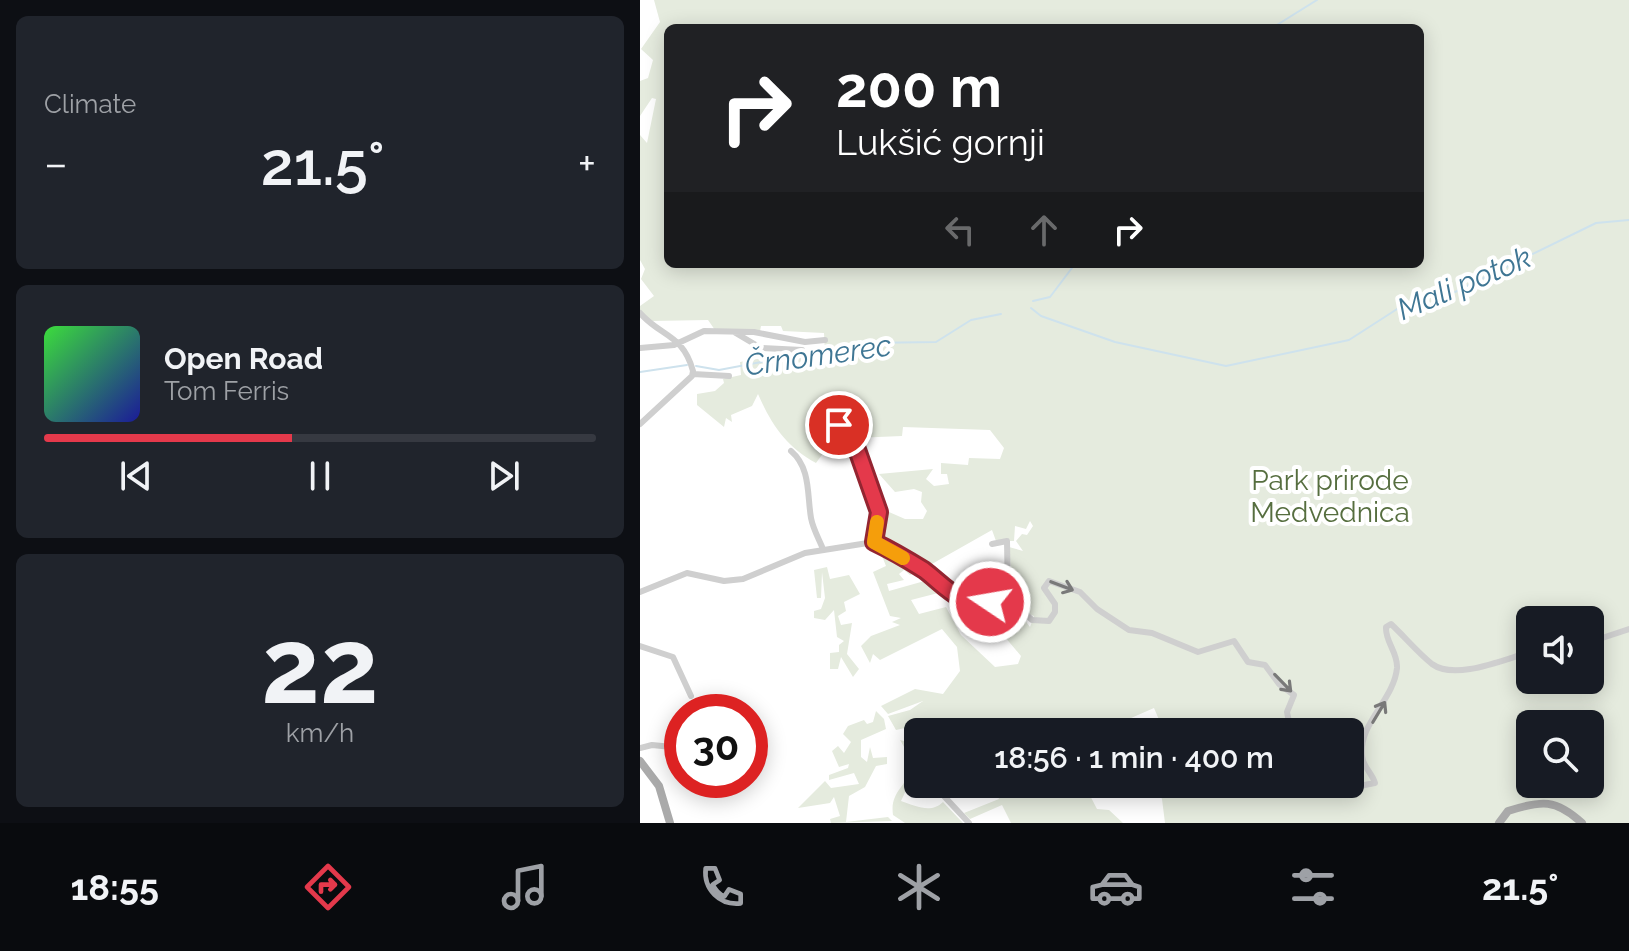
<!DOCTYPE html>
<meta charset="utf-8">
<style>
body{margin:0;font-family:Raleway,sans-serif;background:#20242c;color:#f1f3f6;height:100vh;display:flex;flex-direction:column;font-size:30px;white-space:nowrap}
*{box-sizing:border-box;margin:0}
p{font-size:26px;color:#9ea1a6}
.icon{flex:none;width:44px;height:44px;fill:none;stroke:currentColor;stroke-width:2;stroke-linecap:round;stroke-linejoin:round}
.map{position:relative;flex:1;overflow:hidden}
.details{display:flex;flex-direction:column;gap:16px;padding:16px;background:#0d0f14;width:640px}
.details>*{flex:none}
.banner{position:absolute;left:24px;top:24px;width:760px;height:244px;border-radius:12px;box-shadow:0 4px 20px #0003;background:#202124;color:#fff;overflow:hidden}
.controls{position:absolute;left:876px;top:606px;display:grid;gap:16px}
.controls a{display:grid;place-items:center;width:88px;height:88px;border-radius:12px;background:#171b24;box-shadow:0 4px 20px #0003;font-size:40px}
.speed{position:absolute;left:24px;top:694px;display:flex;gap:16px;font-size:40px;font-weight:700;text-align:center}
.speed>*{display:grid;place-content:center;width:104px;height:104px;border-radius:50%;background:#171b24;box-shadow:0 4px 20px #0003;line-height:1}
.speed .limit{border:12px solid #d22;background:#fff;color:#111}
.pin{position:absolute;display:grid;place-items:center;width:68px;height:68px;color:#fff;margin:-34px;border:4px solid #fff;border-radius:50%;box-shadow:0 2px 8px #0007}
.me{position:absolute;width:88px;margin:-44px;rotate:282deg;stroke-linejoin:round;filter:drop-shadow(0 0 6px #0008)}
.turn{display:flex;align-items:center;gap:28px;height:168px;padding:0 40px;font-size:36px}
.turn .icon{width:104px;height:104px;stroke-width:2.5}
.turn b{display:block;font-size:56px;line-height:68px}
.lanes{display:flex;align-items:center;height:76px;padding:0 40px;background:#0003;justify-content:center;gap:40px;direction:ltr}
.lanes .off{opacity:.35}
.big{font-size:60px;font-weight:600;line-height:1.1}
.details .tile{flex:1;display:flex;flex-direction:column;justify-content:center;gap:12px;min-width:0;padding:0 28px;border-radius:12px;background:#20242c}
.details .dial{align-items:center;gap:0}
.dial b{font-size:104px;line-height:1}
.song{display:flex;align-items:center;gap:24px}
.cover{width:96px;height:96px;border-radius:12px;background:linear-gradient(135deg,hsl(120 70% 55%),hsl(240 70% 35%))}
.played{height:8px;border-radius:4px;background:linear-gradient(90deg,#e4394b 45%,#363941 45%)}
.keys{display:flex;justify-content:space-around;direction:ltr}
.heat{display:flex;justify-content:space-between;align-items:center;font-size:44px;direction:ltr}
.trip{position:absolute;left:264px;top:718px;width:460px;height:80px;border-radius:12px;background:#171b24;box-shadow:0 4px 20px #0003;font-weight:600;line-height:80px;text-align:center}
.dock{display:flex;height:128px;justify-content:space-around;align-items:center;background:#090b0e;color:#9ea1a6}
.dock .icon{width:56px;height:56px}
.dock .active{color:#e4394b}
.dock b{font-size:36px;color:#f1f3f6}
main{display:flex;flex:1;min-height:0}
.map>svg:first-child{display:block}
.green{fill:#e5ebde;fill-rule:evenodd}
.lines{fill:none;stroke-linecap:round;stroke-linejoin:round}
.stream{stroke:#cee2ed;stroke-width:2}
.minor{stroke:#cfcfcf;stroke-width:6}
.major{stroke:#aaa;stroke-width:8}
.oneway{stroke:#797979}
.route-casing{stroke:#942531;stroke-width:20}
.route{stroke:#e4394b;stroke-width:14}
.slow{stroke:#f59e0b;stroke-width:14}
.labels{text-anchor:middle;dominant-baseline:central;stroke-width:8;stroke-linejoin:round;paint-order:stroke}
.park-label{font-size:28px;fill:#566e3f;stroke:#fff}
.water-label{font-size:30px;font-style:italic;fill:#3f7694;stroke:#fff}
</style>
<main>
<section class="details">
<div class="tile"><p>Climate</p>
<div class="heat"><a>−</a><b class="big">21.5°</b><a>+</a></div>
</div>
<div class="tile">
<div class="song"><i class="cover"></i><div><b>Open Road</b><p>Tom Ferris</p></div></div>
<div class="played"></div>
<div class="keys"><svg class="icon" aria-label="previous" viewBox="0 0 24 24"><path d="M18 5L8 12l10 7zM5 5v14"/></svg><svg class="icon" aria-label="pause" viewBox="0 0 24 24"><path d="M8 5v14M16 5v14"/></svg><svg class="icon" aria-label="next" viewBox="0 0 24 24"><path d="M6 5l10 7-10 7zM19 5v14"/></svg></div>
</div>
<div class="tile dial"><b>22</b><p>km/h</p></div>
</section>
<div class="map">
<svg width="989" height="823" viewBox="0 0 989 823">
<rect width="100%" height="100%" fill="#fff"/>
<path class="green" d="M 14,0 L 989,0 L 989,823 L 525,823 L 522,799 L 513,784 L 710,784 L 710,732 L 515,732 L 520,722 L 514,708 L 459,732 L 278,732 L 270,738 L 274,726 L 256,730 L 248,716 L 270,710 L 283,701 L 248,714 L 241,706 L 275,689 L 303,694 L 320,671 L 317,647 L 302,629 L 240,660 L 233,654 L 230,663 L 221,646 L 231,636 L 260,625 L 252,622 L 261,618 L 250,616 L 233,572 L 246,566 L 238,546 L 280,571 L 270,575 L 264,570 L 259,574 L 264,580 L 247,584 L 249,591 L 288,580 L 302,592 L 271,600 L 279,614 L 306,607 L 321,635 L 355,667 L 378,664 L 381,656 L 359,630 L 371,602 L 390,627 L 394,616 L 389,614 L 387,600 L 373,595 L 369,547 L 383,551 L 376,541 L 382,534 L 387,535 L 393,526 L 390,521 L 386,529 L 375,526 L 374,541 L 356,541 L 352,530 L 283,569 L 240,542 L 241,516 L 249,512 L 265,519 L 283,519 L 287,511 L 281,502 L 282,492 L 274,489 L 255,492 L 239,474 L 293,469 L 286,479 L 294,486 L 309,484 L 307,474 L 301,474 L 301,463 L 328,465 L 329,458 L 360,459 L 364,448 L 350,430 L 263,427 L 262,436 L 214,438 L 201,431 L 206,425 L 201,422 L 183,436 L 192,440 L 196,448 L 192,458 L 184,452 L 176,463 C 146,447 131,424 118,394 L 112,406 L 91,415 L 92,422 L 86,418 L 84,427 L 57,405 L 57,394 L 75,391 L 84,383 L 83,379 L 101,375 L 100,362 L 133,356 L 135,352 L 185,353 L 184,333 L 143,331 L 141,326 L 121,326 L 120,331 L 75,330 L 68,320 L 11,321 L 0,311 L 0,306 L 14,296 L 1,279 L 5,269 L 0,260 L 0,135 L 7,143 L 16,99 L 12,98 L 0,116 L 0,81 L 8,78 L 13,60 L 1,49 L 20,22 ZM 28,28 L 780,28 L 780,264 L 28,264 ZM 890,620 L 950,620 L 950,680 L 890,680 ZM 890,724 L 950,724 L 950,784 L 890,784 Z
M 187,567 L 190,579 L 209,575 L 220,594 L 204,602 L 206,611 L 198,616 L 201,625 L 212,623 L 207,654 L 219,669 L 213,677 L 201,657 L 198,669 L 190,669 L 190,653 L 199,652 L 199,645 L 204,641 L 197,637 L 194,610 L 185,620 L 174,618 L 174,611 L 181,609 L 185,598 L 182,572 L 181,598 L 177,598 L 174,570 Z
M 236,711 L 244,719 L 246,729 L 221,740 L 221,757 L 227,762 L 230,747 L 233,758 L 247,757 L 247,764 L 236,766 L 225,787 L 209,796 L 206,822 L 248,817 L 252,821 L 191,823 L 190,819 L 200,816 L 194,797 L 190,803 L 158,808 L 185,781 L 191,788 L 219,784 L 214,773 L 189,780 L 189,775 L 208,768 L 209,764 L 199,767 L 192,751 L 198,746 L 204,753 L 211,742 L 203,734 L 208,726 L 224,720 L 227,724 L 233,722 Z
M 260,740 L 278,745 L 278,782 L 275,782 L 274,792 L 267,788 L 261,801 C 276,806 291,814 303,802 L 323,823 L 265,823 L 253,815 C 248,781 288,784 260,740 Z
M 352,784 L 444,784 L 457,809 L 469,810 L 483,823 L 371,823 L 362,805 L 330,819 L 324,813 L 359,799 Z"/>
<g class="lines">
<path class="stream" d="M 632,28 L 677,0
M 393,301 L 410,297 L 435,264
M 391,308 L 401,316 L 475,342 L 586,366 L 709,340 L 768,302 L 815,292 L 956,223 L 989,220
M 56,366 L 79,370 L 148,357 L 186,360 L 226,343 L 296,342 L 331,320 L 361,314
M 0,372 L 47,365"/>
<path class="minor" d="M 0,313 C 21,337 43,334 53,371 L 52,376 L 0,424
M 94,332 L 121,348 L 162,350
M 0,348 L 34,345 L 64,331 L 114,332 L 165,342 L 185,340
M 53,374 L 89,376
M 206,422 L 198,429 L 215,444 L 239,512 L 234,542
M 151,451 C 171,468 167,495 171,518 C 173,529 179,539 183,549
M 234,542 L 277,566 L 311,593 L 327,600 L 341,604 L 368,597 L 392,620 L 409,621 L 415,612 L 415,604 L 404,588 L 409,581 L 440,592 L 457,609 L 489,630 L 512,633 L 558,652 L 594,641 L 608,662 L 625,665 L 639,684 L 654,695 L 647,712 L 651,732
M 352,544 L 367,541 L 368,597
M 0,592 L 47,573 L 84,581 L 103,579 L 165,553 L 234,542
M 950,642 L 989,629
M 0,646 L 33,657 L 51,696
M 0,748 L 12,745 L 42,748
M 710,783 L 719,786 L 735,783 C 732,773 723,767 722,756 C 718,724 754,700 757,668 C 758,652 745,642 746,627 L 751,624 C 765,637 777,652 792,664 C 815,681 865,659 890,652
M 302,794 L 329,823"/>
<path class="major" d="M 0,761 L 19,786 L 30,823
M 859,823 L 868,811 C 902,800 916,799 942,823"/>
</g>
<defs><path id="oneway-shaft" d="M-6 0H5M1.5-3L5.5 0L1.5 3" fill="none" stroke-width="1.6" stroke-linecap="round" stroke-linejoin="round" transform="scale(2)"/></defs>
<g class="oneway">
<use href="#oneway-shaft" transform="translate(422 586) rotate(21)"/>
<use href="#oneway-shaft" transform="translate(643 683) rotate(46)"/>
<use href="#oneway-shaft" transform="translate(739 712) rotate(-59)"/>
</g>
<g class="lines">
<g class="route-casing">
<path id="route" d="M 199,425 L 199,432 L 214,441 L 239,512 L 234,542 C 251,550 268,560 284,570 C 304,585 322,609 350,602"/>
</g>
<use href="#route" class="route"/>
<path class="slow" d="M 237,522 L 234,542 L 263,558"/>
</g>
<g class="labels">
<g class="park-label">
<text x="690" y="480">Park prirode<tspan x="690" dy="32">Medvednica</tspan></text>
</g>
<g class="water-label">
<text transform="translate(824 283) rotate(-23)">Mali potok</text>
<text transform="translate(178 355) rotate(-8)">Črnomerec</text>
</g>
</g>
</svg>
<div class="controls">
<a><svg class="icon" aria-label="sound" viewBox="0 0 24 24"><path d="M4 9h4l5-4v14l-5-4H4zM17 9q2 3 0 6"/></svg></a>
<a><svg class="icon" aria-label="search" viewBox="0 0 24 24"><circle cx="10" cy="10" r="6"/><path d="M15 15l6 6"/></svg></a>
</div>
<div class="speed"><div class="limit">30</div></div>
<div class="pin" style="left:199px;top:425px;background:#d93025"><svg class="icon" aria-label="arrive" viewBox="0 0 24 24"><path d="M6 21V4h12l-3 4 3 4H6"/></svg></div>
<svg class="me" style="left:350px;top:602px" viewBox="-20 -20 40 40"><circle r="17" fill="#e4394b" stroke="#fff" stroke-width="3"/><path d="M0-11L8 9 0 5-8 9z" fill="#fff"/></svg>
<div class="trip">18:56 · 1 min · 400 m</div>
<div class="banner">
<div class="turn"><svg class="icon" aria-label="right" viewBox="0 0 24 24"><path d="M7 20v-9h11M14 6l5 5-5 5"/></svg><div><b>200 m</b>Lukšić gornji</div></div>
<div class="lanes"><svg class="icon off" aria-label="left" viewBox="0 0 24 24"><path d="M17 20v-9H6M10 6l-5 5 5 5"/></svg><svg class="icon off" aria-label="ahead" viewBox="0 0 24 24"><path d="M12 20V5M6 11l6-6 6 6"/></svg><svg class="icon" aria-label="right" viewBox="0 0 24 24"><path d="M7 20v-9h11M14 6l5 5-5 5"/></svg></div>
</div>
</div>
</main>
<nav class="dock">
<b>18:55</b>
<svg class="icon active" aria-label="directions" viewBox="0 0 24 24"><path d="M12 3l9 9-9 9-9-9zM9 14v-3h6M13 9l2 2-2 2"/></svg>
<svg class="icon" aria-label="music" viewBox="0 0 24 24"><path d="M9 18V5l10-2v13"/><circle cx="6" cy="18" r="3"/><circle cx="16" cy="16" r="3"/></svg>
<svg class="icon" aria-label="phone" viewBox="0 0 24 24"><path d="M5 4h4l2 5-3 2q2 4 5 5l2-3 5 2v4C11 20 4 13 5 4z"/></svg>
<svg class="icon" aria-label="climate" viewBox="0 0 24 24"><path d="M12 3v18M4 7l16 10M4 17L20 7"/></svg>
<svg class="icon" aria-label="car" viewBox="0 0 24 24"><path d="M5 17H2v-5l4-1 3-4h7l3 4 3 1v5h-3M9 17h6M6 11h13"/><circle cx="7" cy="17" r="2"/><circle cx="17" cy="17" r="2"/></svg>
<svg class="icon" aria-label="filters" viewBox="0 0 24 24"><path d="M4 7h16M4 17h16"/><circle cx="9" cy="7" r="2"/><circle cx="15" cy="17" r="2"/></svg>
<b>21.5°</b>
</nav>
